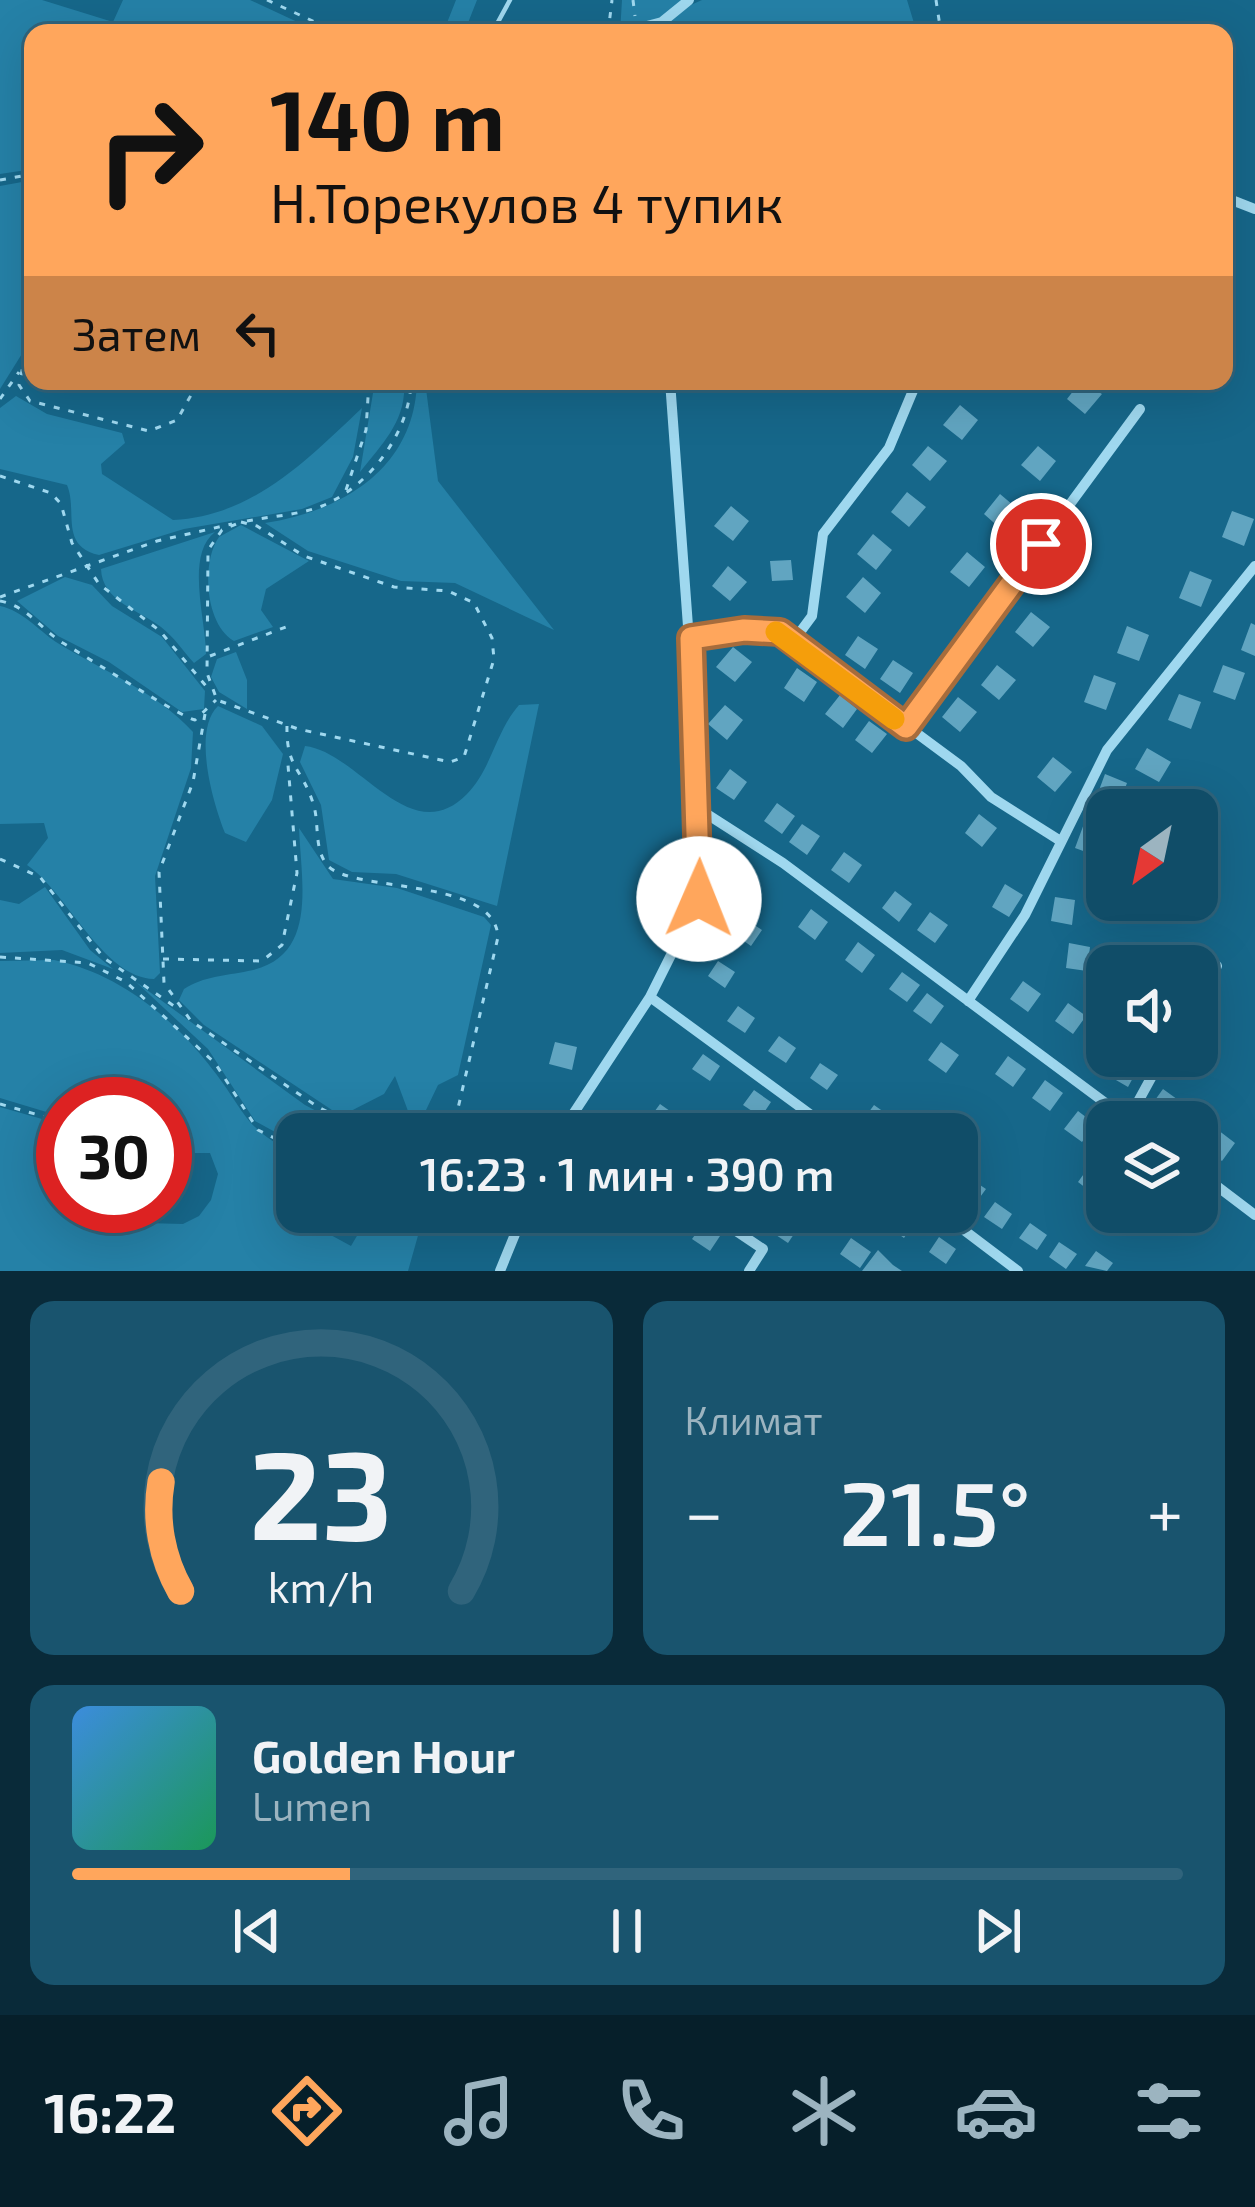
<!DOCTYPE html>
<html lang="ru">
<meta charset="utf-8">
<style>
body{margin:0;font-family:"Exo 2",sans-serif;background:#19546e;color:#f1f3f6;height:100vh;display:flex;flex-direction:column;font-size:45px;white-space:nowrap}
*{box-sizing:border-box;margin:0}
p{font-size:39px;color:#9cb4c0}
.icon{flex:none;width:66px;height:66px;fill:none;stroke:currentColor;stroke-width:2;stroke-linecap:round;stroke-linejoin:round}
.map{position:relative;height:1271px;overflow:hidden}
.drawer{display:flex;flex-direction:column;gap:30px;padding:30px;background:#092a39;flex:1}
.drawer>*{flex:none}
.hud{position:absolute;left:24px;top:24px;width:1209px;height:366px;border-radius:24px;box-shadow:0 12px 48px #0002,0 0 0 3px #30647c;background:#ffa65c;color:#111;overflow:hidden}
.needle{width:78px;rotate:213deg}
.buttons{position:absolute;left:1086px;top:789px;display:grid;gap:24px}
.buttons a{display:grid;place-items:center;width:132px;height:132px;border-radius:24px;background:#104d68;box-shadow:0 12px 48px #0002,0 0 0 3px #30647c;font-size:60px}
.speed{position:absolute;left:36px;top:1077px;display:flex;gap:24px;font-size:60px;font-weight:700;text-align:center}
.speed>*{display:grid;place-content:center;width:156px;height:156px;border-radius:50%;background:#104d68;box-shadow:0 12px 48px #0002,0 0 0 3px #30647c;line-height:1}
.speed .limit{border:18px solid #d22;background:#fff;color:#111}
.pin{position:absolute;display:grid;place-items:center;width:102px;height:102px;color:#fff;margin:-51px;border:6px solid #fff;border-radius:50%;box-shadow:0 3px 12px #0007}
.me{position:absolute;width:132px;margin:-66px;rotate:1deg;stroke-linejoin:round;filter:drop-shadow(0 0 9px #0008)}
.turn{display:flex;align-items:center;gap:42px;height:252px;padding:0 48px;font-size:54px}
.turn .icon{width:156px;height:156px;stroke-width:2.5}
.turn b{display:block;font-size:84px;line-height:102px}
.then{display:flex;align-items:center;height:114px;padding:0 48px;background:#0003;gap:24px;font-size:45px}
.big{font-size:90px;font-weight:600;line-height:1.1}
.drawer .tile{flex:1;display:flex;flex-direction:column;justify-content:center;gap:18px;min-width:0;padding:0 42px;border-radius:24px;background:#19546e}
.drawer .dial{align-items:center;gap:0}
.dial svg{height:312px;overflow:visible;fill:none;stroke:#30647c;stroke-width:7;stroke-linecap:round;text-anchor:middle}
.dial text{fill:#f1f3f6;stroke:none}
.song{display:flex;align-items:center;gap:36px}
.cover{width:144px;height:144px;border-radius:18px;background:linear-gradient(135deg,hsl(210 70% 55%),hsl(150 70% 35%))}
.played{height:12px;border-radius:6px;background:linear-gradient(90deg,#ffa65c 25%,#30647c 25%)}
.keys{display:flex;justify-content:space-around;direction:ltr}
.heat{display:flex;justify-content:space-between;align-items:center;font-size:66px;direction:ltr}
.drawer .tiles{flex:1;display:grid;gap:30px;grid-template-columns:1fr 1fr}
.tile:last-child{grid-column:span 2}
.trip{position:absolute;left:276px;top:1113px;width:702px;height:120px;border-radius:24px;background:#104d68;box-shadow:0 12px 48px #0002,0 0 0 3px #30647c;font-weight:600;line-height:120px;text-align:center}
.dock{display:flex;height:192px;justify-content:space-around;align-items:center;background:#061f2a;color:#9cb4c0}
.dock .icon{width:84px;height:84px}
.dock .active{color:#ffa65c}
.dock b{font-size:54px;color:#f1f3f6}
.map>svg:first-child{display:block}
.green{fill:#2581a7}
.building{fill:#61a5c1}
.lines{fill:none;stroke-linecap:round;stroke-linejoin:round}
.path{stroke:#9fd8ef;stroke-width:3;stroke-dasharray:6 9;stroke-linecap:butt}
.service{stroke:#9fd8ef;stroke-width:4.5}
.minor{stroke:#9fd8ef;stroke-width:10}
.route-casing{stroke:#a66c3c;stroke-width:30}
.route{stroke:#ffa65c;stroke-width:21}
.slow{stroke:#f59e0b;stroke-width:21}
</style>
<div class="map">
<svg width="1255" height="1271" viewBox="0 0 1255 1271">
<rect width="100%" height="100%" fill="#16678a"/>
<path class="green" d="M 0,0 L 42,0 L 113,22 L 123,0 L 250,0 L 321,33 L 33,33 L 33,169 L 0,174 Z
M 456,0 L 477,0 L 464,33 L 443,33 Z
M 622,0 L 689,0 L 684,8 L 702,0 L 907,0 L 917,33 L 620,33 Z
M 33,180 L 33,336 L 0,389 L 0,186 Z
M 375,381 L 404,381 C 407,420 383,443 360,472 Z
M 417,381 L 425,381 L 438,481 L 554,630 L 455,583 L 401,581 L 308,551 L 265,523 C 343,511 415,468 417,381 Z
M 16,396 L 47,414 L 122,433 L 125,443 L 101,464 L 102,474 L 173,520 C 253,516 307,460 362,408 L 353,457 L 332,497 L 302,509 L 184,529 L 99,555 C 59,546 78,511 67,485 L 0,469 L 0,408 Z
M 241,525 L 309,561 L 266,589 L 261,610 L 273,627 L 234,641 C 205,625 201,562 219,537 Z
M 215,532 C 185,555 206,620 206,654 L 194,663 C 183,651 174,637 161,627 C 139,610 102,601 101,569 Z
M 65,577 L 92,585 L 112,606 L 162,637 L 205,691 L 204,709 L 182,712 L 109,662 L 58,636 L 17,601 Z
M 0,606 C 23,611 37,629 56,642 C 101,670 157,692 193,732 L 191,768 L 155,876 L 160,973 L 154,979 C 103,978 67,892 27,865 L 48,838 L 44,823 L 0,824 Z
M 236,652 L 247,680 L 247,709 L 219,692 L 211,677 L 217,659 Z
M 539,704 L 497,906 L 396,874 L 352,872 L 329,860 L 321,805 L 300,762 L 305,746 C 359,752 410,852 467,794 C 491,770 496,731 519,705 Z
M 218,706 L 262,726 L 283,754 L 272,800 L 246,842 L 225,833 C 213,803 192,731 218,706 Z
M 299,828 L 333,879 L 397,888 L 484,917 L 491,925 L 458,1075 L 438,1085 L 426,1110 L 408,1111 L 395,1076 L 384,1094 L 341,1116 L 204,1025 L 179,1000 L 184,989 C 204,976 225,976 248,971 C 319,958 301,882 299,828 Z
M 45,887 L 90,950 L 113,969 L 62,950 L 0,953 L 0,900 L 19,904 Z
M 54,960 C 118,973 174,1018 213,1070 C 246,1112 244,1130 297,1154 L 294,1215 L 351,1246 L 371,1212 L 408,1212 L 418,1218 L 413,1228 L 419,1232 L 408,1271 L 0,1271 L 0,1107 L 63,1125 L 63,1206 L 120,1206 L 144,1223 L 183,1224 L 199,1216 L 211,1200 L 218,1174 L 210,1153 L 188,1153 L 165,1164 L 165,1104 L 63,1104 L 63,1117 L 0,1098 L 0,961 Z
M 136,982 L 305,1105 L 360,1134 L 297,1134 L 297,1144 L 255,1121 L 208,1049 Z"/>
<path class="building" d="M 1081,381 L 1102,394 L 1085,414 L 1067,399 Z
M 960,405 L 978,420 L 962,440 L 943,425 Z
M 928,446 L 947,461 L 930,481 L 912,465 Z
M 1038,446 L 1056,461 L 1040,481 L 1021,465 Z
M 907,492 L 926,507 L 909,527 L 891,512 Z
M 1000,494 L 1019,510 L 1002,530 L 984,514 Z
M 731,506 L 749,521 L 733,541 L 714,526 Z
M 1232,511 L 1254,519 L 1244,546 L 1222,537 Z
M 873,534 L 892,550 L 876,570 L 857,554 Z
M 967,552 L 985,567 L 969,587 L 950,572 Z
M 791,560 L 793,580 L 772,581 L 770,561 Z
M 728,566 L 747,582 L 730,601 L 712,586 Z
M 1190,571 L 1212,580 L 1201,607 L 1179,598 Z
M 863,577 L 881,593 L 865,613 L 846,597 Z
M 1031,612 L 1050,627 L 1033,647 L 1015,632 Z
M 1251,623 L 1255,625 L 1255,656 L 1241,650 Z
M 1127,626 L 1149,635 L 1139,661 L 1117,653 Z
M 858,636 L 878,649 L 865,669 L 845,655 Z
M 733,647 L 752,662 L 735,682 L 716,667 Z
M 893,660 L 913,673 L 900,693 L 880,679 Z
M 997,665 L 1016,680 L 999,700 L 981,685 Z
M 1223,665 L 1245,673 L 1235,700 L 1213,692 Z
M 797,668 L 817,682 L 804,702 L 784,688 Z
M 1094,675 L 1116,683 L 1106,710 L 1084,702 Z
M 1179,694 L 1201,702 L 1191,729 L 1168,720 Z
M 840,695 L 857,709 L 843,728 L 825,714 Z
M 958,697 L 977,712 L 960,732 L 942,717 Z
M 725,705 L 743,720 L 727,740 L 708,724 Z
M 869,721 L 887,734 L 872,753 L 855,740 Z
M 1147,748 L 1171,762 L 1159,782 L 1135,769 Z
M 1053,757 L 1072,772 L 1055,792 L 1037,777 Z
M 730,769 L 747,782 L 734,800 L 716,788 Z
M 1105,774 L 1127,783 L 1117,810 L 1095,801 Z
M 777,803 L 795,816 L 782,834 L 764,821 Z
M 979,814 L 997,828 L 982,847 L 965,833 Z
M 1085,821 L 1107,830 L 1097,856 L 1075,848 Z
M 802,824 L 820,836 L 807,855 L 789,842 Z
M 844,852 L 862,865 L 849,883 L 831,870 Z
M 1005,884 L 1023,895 L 1009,917 L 992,907 Z
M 895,891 L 912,904 L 899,922 L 882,908 Z
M 1055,897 L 1075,900 L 1072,925 L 1051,921 Z
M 811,909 L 828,922 L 815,940 L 798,927 Z
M 930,912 L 948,925 L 935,943 L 917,930 Z
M 744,918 L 762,930 L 751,946 L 734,934 Z
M 858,942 L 875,955 L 862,973 L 845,960 Z
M 1069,943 L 1090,947 L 1087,971 L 1066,968 Z
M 1179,953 L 1198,961 L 1196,966 L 1174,966 Z
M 718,961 L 735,972 L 725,988 L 708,976 Z
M 902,972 L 920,985 L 907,1002 L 889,989 Z
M 1023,981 L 1041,994 L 1028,1012 L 1010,999 Z
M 927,993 L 944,1006 L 931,1024 L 913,1011 Z
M 1068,1003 L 1086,1016 L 1073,1034 L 1055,1021 Z
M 738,1006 L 755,1018 L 745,1033 L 727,1021 Z
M 779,1036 L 796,1048 L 786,1063 L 768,1051 Z
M 555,1042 L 577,1047 L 572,1070 L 549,1064 Z
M 941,1042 L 959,1055 L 946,1073 L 928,1060 Z
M 703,1054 L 720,1066 L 710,1081 L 692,1069 Z
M 1197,1054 L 1206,1058 L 1198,1076 L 1180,1069 L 1185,1056 Z
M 1008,1056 L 1026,1069 L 1013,1087 L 995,1074 Z
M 1120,1056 L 1141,1063 L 1128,1087 L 1109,1076 Z
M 820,1063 L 838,1075 L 827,1090 L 810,1078 Z
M 1045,1080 L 1063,1093 L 1050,1111 L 1032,1098 Z
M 1163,1089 L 1181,1102 L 1168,1120 L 1150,1107 Z
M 754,1090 L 771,1102 L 761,1117 L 743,1105 Z
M 660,1104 L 677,1116 L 667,1131 L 649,1119 Z
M 874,1105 L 891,1117 L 881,1132 L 863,1120 Z
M 1078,1111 L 1095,1124 L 1082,1142 L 1064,1129 Z
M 1218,1130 L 1235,1143 L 1222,1161 L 1205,1148 Z
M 1091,1164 L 1107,1176 L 1095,1195 L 1078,1182 Z
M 968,1177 L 986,1189 L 975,1204 L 958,1192 Z
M 995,1202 L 1012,1214 L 1002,1229 L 984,1217 Z
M 419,1212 L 426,1212 L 418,1232 L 413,1226 Z
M 896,1212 L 914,1223 L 904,1238 L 887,1226 Z
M 781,1216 L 798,1228 L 788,1243 L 770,1231 Z
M 1030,1223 L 1047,1235 L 1037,1250 L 1019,1238 Z
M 703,1224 L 720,1236 L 710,1251 L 692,1239 Z
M 939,1237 L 956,1249 L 946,1264 L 929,1252 Z
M 851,1238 L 871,1252 L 860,1268 L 840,1254 Z
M 1059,1242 L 1077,1254 L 1066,1269 L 1049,1257 Z
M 878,1250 L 893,1265 L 902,1271 L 862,1271 Z
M 1096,1251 L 1113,1263 L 1107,1271 L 1085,1266 Z"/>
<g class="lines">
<path class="path" d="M 267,0 L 339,33
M 633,0 L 635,16
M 936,0 L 941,33
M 608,33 L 612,0
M 0,180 L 33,174
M 33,360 L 23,366 L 19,385 L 30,401 L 149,431 L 177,420 L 199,381
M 24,364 L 33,351
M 0,399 L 19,372
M 0,476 L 51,493 L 61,504 L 72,543 L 99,584 L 160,631 L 211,692
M 346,490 L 366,430 L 369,381
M 247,521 C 272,516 299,515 322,506 C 370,486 410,432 411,381
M 241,522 L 257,526 L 304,556 L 394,587 L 448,591 L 474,603 L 492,638 L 494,659 L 464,757 L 450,762 L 298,729 L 217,700 L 207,673 L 208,550 L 222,530 Z
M 0,597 L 157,541 L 232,524
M 0,601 C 27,606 41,629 63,643 C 82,654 184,719 195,720 L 216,700
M 210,656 L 291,625
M 205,714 L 193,782 L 159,872 L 164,983 L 191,1021 L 318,1107 L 370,1134
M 287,726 C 286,768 302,768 313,803 C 320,823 313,849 328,866 C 354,893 495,877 498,937 L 452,1134
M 0,859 L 40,877 L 104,958 L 174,1006
M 0,957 L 88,963 L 126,982 L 215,1063 L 258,1130 L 297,1149
M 163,959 L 262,961 L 282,945 L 297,873 L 288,765
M 0,1104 L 63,1122
M 418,1212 L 500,1235"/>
<path class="service" d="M 492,33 L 510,0"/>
<path class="minor" d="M 643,27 L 662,22 L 689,0
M 1224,197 L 1255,209
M 691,638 L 744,630 L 780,632 L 961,766 L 991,797 L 1059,840
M 792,643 L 812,616 L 823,534 L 889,448 L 917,381
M 906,727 L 1140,409
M 699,809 L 783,863 L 1131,1122
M 650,997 L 837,1134
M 1197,997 L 1217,966
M 968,1001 L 1025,915 L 1107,750 L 1255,566
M 1128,1120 L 1163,1056
M 560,1134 L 650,997 L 699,899 L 697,749 L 670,381
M 1197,1171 L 1255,1215
M 708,1212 L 763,1249 L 749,1271
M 940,1212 L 1018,1271
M 500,1271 L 524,1212"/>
</g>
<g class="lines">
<g class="route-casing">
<path id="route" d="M 699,899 L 691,638 L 744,630 L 780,632 L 906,727 L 1041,544"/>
</g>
<use href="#route" class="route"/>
<path class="slow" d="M 776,632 L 894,719"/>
</g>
</svg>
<div class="buttons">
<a><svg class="needle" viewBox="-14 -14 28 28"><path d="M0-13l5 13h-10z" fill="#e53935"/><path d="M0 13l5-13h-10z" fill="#9cb4c0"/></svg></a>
<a><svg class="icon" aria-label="sound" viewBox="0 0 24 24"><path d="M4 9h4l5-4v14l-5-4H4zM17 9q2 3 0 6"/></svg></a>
<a><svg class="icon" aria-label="layers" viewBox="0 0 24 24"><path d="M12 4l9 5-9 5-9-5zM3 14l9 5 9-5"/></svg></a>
</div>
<div class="speed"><div class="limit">30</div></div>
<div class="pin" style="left:1041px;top:544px;background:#d93025"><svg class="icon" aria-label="arrive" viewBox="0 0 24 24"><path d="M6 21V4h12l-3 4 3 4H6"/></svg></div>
<svg class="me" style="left:699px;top:899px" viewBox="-20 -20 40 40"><circle r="19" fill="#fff"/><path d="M0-13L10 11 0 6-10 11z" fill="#ffa65c"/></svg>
<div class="trip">16:23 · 1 мин · 390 m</div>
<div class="hud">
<div class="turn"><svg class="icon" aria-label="right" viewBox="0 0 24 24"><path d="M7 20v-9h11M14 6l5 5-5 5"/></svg><div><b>140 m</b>Н.Торекулов 4 тупик</div></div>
<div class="then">Затем<svg class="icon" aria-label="left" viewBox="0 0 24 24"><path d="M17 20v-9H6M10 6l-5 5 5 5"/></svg></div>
</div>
</div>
<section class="drawer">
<div class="tiles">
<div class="tile dial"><svg viewBox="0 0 100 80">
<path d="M14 69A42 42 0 1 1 86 69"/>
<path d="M14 69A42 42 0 0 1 9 41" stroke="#ffa65c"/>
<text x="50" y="56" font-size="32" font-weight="700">23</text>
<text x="50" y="72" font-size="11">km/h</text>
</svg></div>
<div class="tile"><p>Климат</p>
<div class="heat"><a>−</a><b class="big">21.5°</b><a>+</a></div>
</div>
<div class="tile">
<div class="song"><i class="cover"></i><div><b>Golden Hour</b><p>Lumen</p></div></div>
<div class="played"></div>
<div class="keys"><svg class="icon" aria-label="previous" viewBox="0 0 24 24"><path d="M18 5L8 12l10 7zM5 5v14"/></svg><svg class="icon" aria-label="pause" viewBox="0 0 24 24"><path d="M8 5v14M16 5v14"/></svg><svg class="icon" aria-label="next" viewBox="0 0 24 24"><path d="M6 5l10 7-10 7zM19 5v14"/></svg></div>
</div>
</div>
</section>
<nav class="dock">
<b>16:22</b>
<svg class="icon active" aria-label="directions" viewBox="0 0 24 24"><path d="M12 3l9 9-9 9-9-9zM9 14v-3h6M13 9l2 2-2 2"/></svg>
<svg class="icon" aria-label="music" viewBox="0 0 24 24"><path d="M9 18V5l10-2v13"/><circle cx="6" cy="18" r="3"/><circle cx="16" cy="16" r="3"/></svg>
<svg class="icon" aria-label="phone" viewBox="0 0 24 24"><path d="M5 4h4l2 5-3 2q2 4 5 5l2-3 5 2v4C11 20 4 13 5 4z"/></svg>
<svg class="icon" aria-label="climate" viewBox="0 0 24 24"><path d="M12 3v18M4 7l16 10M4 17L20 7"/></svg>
<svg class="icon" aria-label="car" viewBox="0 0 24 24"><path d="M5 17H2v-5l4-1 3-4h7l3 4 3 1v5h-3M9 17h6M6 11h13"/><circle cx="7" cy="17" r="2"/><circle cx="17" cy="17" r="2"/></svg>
<svg class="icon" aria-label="filters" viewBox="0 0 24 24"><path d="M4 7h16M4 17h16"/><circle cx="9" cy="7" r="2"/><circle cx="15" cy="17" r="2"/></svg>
</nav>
